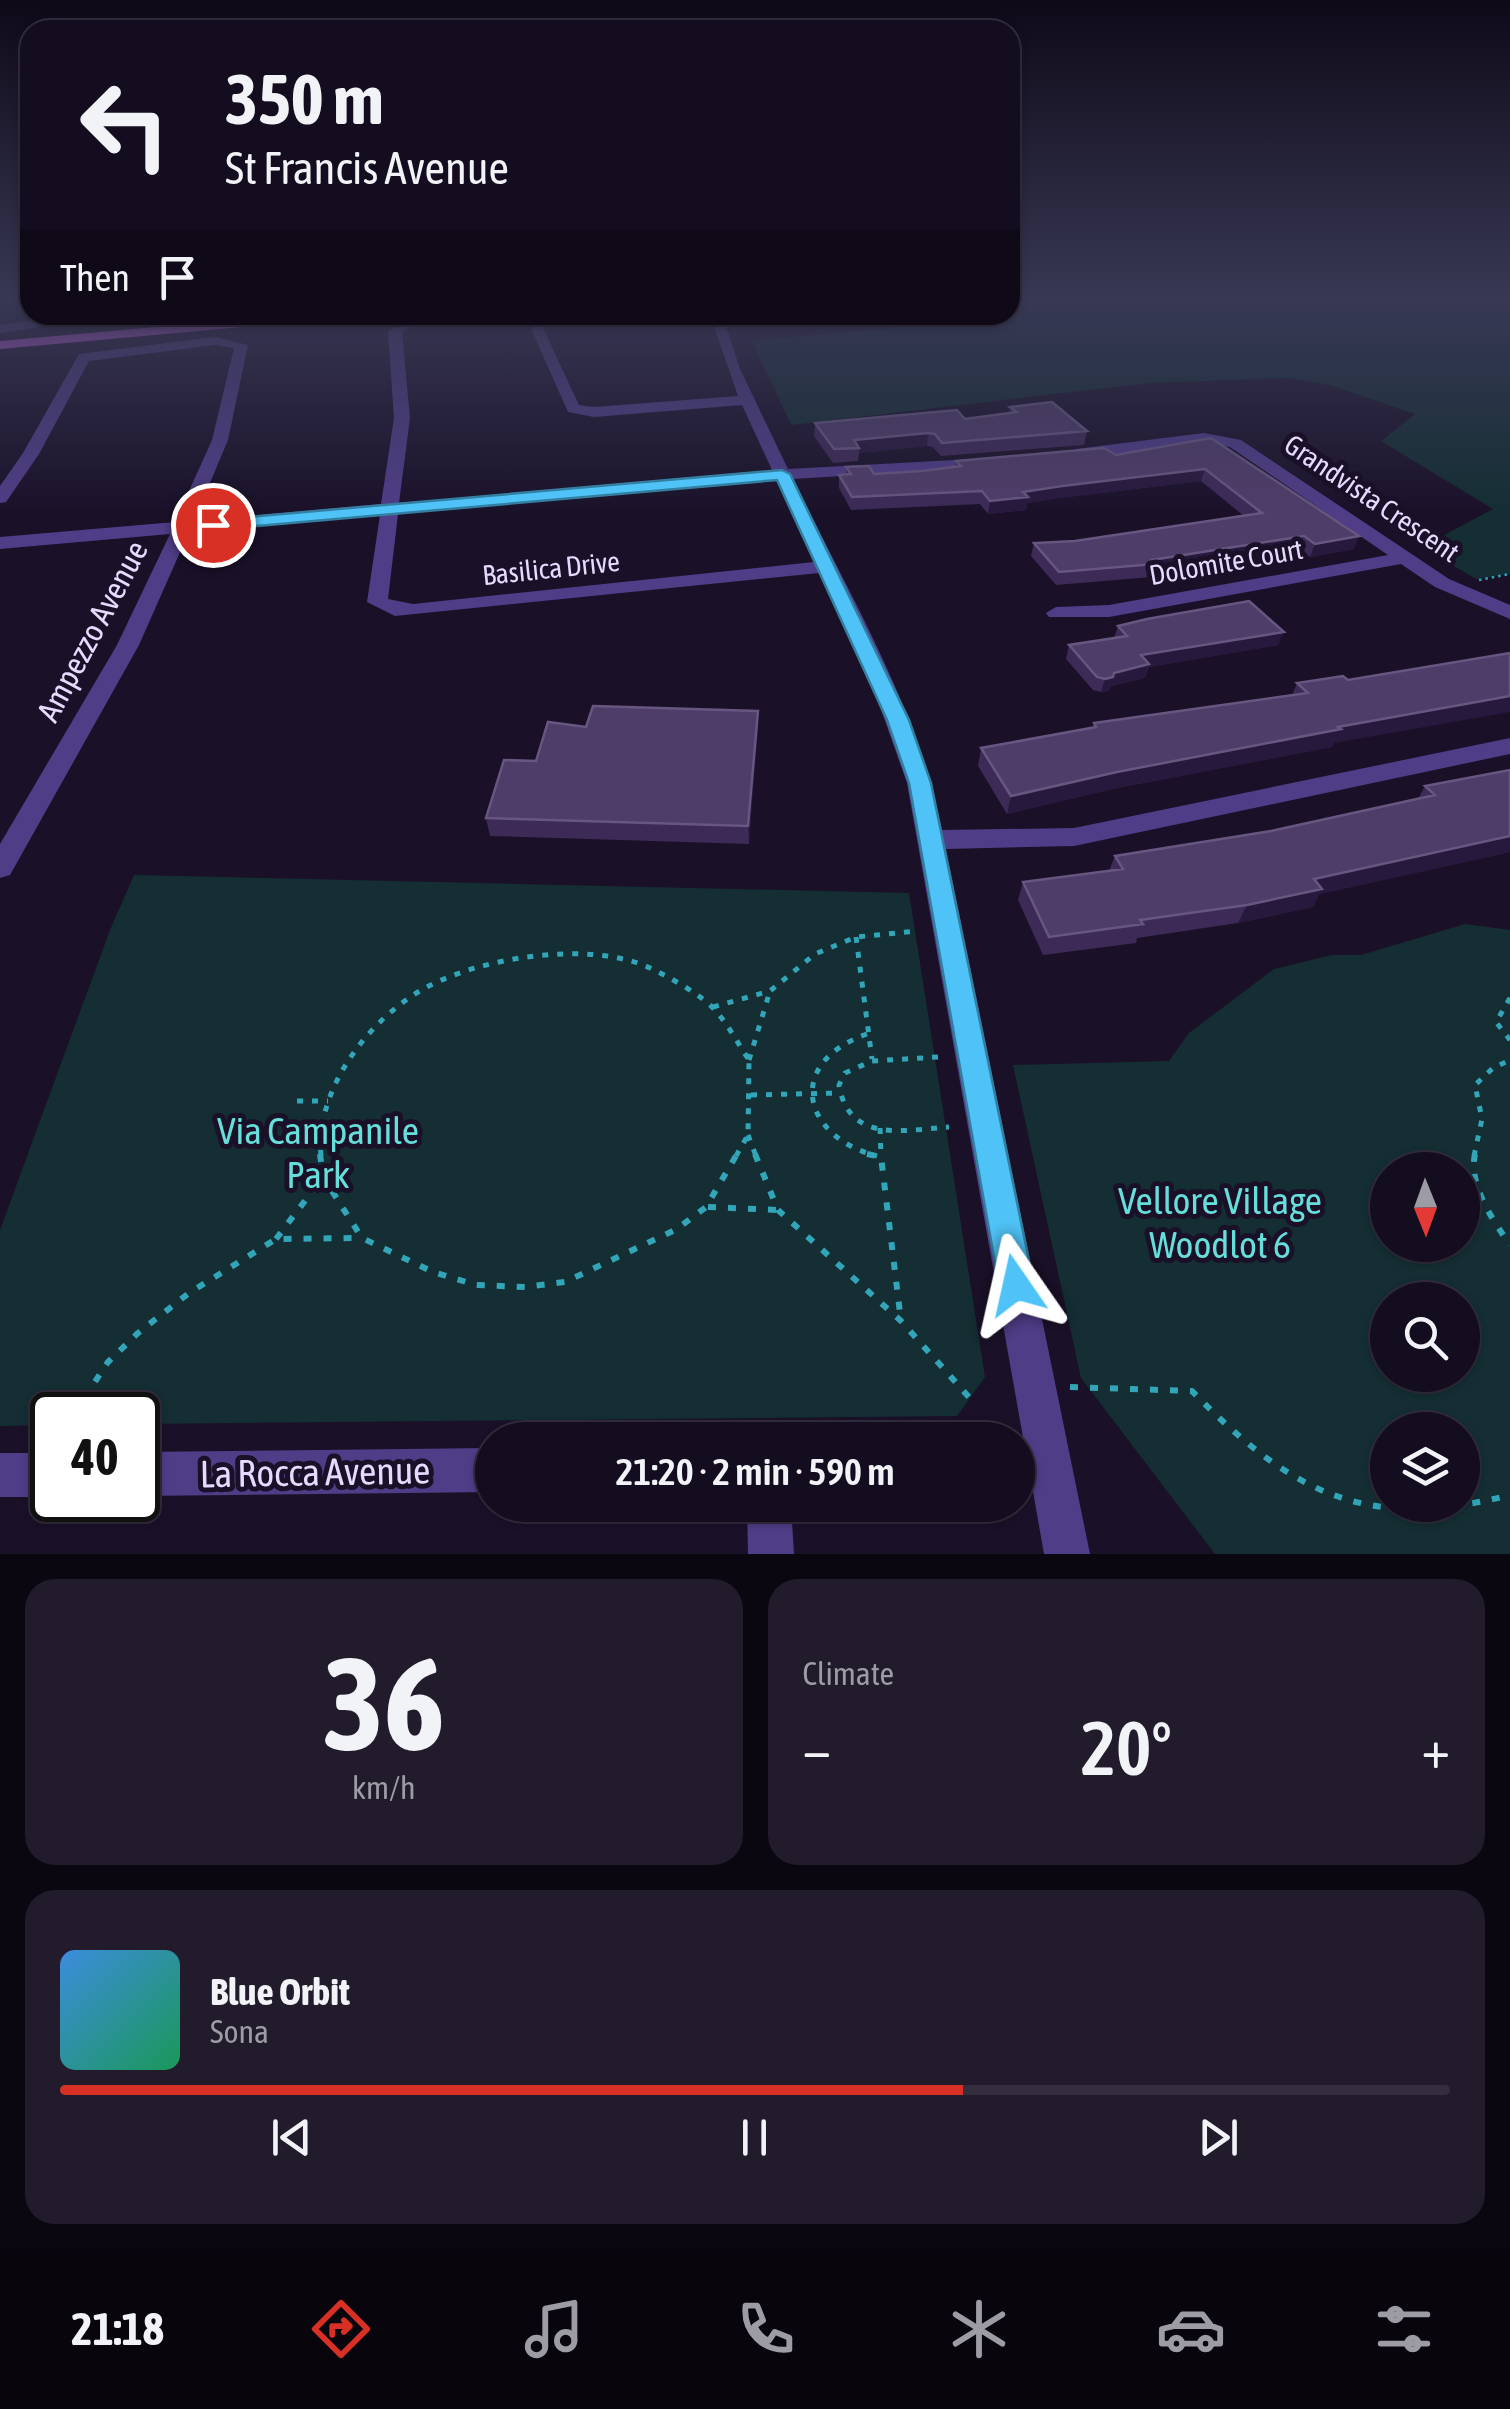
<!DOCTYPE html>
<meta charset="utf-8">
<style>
body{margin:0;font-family:"Asap Condensed",sans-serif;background:#211b2c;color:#f1f3f6;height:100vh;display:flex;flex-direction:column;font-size:38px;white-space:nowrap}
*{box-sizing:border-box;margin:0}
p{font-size:32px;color:#9d9ca4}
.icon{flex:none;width:55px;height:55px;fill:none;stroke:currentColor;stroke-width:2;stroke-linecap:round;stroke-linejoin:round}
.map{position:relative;height:1554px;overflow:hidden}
.panel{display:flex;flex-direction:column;gap:25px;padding:25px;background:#0b0711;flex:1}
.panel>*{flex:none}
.hud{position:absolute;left:20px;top:20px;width:1000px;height:305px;border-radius:30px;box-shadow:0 2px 8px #0004,0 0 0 2px #332d3d;background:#140d1f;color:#f1f3f6;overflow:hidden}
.needle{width:65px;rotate:179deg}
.buttons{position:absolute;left:1370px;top:1152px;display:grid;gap:20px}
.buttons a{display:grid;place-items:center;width:110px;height:110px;border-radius:50%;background:#140d1f;box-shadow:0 2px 8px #0004,0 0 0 2px #332d3d;font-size:50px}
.speed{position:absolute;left:30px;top:1392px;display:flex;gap:20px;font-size:50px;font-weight:700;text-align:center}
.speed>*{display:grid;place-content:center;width:130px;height:130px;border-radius:50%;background:#140d1f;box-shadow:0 2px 8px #0004,0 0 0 2px #332d3d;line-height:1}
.speed .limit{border:5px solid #111;border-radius:15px;background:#fff;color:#111}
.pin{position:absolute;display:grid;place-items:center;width:85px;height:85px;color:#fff;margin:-42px;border:5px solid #fff;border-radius:50%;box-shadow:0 2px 10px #0007}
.me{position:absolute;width:110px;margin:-55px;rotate:349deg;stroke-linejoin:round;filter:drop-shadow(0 0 8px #0008)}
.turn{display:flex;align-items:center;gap:35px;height:210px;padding:0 40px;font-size:45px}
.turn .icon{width:130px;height:130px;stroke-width:2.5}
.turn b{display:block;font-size:70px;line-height:85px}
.then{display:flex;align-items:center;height:95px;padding:0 40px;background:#0003;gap:20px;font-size:38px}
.big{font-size:75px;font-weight:600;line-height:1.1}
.panel .card{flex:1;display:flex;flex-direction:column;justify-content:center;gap:15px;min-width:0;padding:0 35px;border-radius:30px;background:#211b2c}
.panel .dial{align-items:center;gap:0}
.dial b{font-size:130px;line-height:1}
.song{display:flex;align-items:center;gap:30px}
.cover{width:120px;height:120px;border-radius:15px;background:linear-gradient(135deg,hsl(210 70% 55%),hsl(150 70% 35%))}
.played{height:10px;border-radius:5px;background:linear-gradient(90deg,#d93025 65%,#332d3d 65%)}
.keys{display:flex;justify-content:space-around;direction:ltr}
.heat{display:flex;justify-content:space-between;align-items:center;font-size:55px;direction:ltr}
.panel .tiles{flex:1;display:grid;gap:25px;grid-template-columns:1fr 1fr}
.card:last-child{grid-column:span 2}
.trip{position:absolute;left:475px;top:1422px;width:560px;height:100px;border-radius:50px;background:#140d1f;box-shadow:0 2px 8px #0004,0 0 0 2px #332d3d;font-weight:600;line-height:100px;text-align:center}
.menu{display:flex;height:160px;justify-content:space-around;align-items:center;background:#08050c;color:#9d9ca4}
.menu .icon{width:70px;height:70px}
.menu .selected{color:#d93025}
.menu b{font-size:45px;color:#f1f3f6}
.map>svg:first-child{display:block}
.green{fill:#142e33;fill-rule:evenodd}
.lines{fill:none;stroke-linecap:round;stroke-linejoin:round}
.path-far2{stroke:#33a5b9;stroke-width:2.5;stroke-dasharray:2.5 4;stroke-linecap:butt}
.path-far1{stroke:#33a5b9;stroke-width:5;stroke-dasharray:6 9;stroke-linecap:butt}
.path{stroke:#33a5b9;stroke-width:6;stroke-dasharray:8 12;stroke-linecap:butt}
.minor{fill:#4f3d87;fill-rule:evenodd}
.major{fill:#e363fc;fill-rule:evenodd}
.wall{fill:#3d2a57}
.shaded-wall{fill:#27183d}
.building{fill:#4f3d69;stroke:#675680;stroke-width:2.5}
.route{fill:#4fc3f7;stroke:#337fa1;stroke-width:2.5}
.labels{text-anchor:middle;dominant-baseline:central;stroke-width:10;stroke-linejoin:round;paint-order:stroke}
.far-street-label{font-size:28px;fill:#e6dafe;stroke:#1a1129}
.street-label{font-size:32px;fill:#e6dafe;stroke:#1a1129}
.near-park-label{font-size:38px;fill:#66deda;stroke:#1a1129}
.near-street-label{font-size:38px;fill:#e6dafe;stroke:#1a1129}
</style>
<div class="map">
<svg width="1510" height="1554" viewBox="0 0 1510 1554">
<rect width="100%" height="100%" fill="#1a1129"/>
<path class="green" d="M 1010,297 L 1510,297 L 1510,574 L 1476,579 L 1422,547 L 1493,509 L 1381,441 L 1415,414 L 1330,385 L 1286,378 L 1149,383 L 791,425 L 752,341 L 1005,317 L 1010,315 Z
M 134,875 L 909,893 L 985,1377 L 957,1416 L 138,1424 L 138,1415 L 52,1415 L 52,1425 L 0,1426 L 0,1230 L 110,930 Z
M 1465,924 L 1510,930 L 1510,1554 L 1215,1554 L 1081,1378 L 1013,1065 L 1169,1061 L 1189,1033 L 1274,969 L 1332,955 L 1361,955 ZM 1462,1170 L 1462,1245 L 1388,1245 L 1388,1170 ZM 1462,1300 L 1462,1375 L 1388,1375 L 1388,1300 ZM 1462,1430 L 1462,1505 L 1388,1505 L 1388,1430 Z"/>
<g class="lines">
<path class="path-far2" d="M 1479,580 L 1510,574"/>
<path class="path-far1" d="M 856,937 L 872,1059
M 1510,998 L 1496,1022 L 1510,1040
M 713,1007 L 770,991 L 815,954 L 856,937 L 918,931
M 867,1034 C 784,1063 802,1137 877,1156
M 938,1057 L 872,1061 L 845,1073 L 839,1085 C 849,1144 904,1130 949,1127
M 749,1060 L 770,991
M 751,1095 L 839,1093
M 297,1101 L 328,1101
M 880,1128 L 881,1156
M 748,1135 L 756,1156
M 321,1156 C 315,1089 369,1019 425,988 C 482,957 590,940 650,968 C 669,977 700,994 714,1009 C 728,1024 738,1044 749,1060
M 736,1156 L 748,1135 L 749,1060
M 1474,1156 L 1482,1119 L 1475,1085 L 1493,1068 L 1510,1060"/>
<path class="path" d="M 320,1154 L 323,1177 L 362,1238 L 433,1272 L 476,1285 L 525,1287 L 565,1282 L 677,1229 L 706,1207 L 737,1154
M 755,1154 L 778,1210 L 901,1321 L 976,1405
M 867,1154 L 881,1157 L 901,1321
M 1475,1154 C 1468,1185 1493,1220 1510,1245
M 708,1207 L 778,1210
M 276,1239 L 323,1177
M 1070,1387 L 1192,1391 C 1292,1494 1367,1532 1510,1495
M 73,1415 L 108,1362 L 138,1333 L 189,1293 L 276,1239 L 362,1238"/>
<path class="minor" d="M 36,315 L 50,315 L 38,327 L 0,333 L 0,325 L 29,321 Z
M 456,315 L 499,315 L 409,328 L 402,332 L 410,418 L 399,503 L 772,470 L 742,405 L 594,417 L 568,412 L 525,315 L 537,315 L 579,405 L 594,407 L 738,396 L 710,315 L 761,315 L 724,320 L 740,369 L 788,469 L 992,458 L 994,462 L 986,467 L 793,479 C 848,592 917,706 942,830 L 1074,828 L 1510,738 L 1510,754 L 1074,846 L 946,849 L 1090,1554 L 1044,1554 L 1032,1486 L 1018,1487 L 1018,1443 L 1024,1443 L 907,783 L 878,701 L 819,573 L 395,616 L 367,602 L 380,515 L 189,532 L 139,645 L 10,875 L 0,878 L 0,844 L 117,645 L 170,534 L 0,549 L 0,537 L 175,522 L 212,440 L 234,348 L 215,345 L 89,361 L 39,454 L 6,502 L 0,503 L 0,486 L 23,453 L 79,354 L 215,337 L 248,345 L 228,440 L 194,521 L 381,504 L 394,418 L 388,331 L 406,320 ZM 777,480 L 814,562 L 413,604 L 388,599 L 398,514 Z
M 1204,433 L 1241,440 L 1449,579 L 1510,605 L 1510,619 L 1435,587 L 1401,564 L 1109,617 L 1049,617 L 1046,613 L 1056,607 L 1109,605 L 1388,555 L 1230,447 L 1204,443 L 1076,459 L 1068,454 L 1076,449 Z
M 492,1448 L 492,1492 L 138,1496 L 138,1452 Z
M 0,1453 L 52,1453 L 52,1497 L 0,1497 Z
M 747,1505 L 791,1505 L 794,1554 L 748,1554 Z"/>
<path class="major" d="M 289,315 L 337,315 L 331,319 L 0,349 L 0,341 Z"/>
</g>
<path class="wall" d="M 1010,407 L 1087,431 L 1084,445 L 941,456 L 933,447 L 927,446 L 859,453 L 858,461 L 833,463 L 814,436 L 815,423 L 965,419 L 1009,413 Z
M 1211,438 L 1354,549 L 1310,557 L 1299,549 L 1153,573 L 1151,577 L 1056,585 L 1031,556 L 1034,543 L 1075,541 L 1244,516 L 1201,481 L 1059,498 L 1027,503 L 1026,510 L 988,514 L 980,504 L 851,510 L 839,488 L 839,475 L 846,475 L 846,467 L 874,474 L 922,471 L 955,467 L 956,461 L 1116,455 Z
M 1118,626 L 1278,645 L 1149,667 L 1145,678 L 1111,686 L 1109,691 L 1101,692 L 1093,690 L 1066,659 L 1069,645 L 1114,638 Z
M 1343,676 L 1332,747 L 1112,789 L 1007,814 L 978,766 L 981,748 L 1093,727 L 1094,723 L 1292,696 L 1297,683 Z
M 758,711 L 749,844 L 490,836 L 486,818 L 536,761 L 586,727 Z
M 1510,770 L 1510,852 L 1319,894 L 1313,907 L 1238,923 L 1137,938 L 1136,943 L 1043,955 L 1018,900 L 1023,882 L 1109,871 L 1115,856 L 1271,831 L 1418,799 L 1425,786 Z"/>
<path class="shaded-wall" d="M 928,433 L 927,446 L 859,453 L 859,448 L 854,440 Z
M 1205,469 L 1201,481 L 1059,498 L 1027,503 L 1026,510 L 988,514 L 990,501 L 1023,492 Z
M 1304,536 L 1299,549 L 1153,573 L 1155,564 L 1152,560 Z
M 1359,536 L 1354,549 L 1310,557 L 1315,544 Z
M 1284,632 L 1278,645 L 1149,667 L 1145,678 L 1111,686 L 1109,691 L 1101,692 L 1105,679 L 1141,655 Z
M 1510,696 L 1510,712 L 1334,743 L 1332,747 L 1112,789 L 1007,814 L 1011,796 L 1117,772 L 1338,727 Z
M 758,711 L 758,729 L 749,844 L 748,826 Z
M 1510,837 L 1510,852 L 1319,894 L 1313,907 L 1238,923 L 1247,905 L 1314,879 Z"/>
<path class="building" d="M 1052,402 L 1087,431 L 942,443 L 935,434 L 928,433 L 854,440 L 859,448 L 834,449 L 815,423 L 957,410 L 965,419 L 1017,412 L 1010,407 Z
M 1211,438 L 1359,536 L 1315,544 L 1304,536 L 1152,560 L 1155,564 L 1059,572 L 1034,543 L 1075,541 L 1262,513 L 1205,469 L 1062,486 L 1023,492 L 1028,497 L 990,501 L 982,491 L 852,497 L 839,475 L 851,474 L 846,467 L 869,466 L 874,474 L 922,471 L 961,466 L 956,461 L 1104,448 L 1116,455 Z
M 1249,601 L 1284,632 L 1141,655 L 1149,664 L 1114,673 L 1113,677 L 1105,679 L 1097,677 L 1069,645 L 1127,636 L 1118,626 L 1147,619 Z
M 1510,653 L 1510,696 L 1338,727 L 1341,729 L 1117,772 L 1011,796 L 981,748 L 1096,727 L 1094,723 L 1308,693 L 1297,683 L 1343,676 L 1348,680 Z
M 593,706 L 758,711 L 748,826 L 486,818 L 504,760 L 536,761 L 548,722 L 586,727 Z
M 1510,770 L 1510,836 L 1314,879 L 1322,889 L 1247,905 L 1140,920 L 1143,924 L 1049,937 L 1023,882 L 1123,869 L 1115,856 L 1271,831 L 1435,795 L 1425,786 Z"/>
<linearGradient id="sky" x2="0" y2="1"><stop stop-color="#0e0917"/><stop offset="0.58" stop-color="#383854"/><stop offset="1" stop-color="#383854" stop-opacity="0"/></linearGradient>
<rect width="1510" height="514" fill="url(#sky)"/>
<path class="route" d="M 782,470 L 790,474 L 909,720 L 931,783 L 1034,1285 L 1029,1297 L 1016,1303 L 1004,1297 L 999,1285 L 909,783 L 887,720 L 777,480 L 213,530 L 205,525 L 213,520 Z"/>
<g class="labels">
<g class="far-street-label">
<text transform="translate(1372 498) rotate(34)">Grandvista Crescent</text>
<text transform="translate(1226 562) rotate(-10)">Dolomite Court</text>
<text transform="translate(551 568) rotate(-6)">Basilica Drive</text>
</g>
<g class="street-label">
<text transform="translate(92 631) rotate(-62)">Ampezzo Avenue</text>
</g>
<g class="near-park-label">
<text x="318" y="1130">Via Campanile<tspan x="318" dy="44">Park</tspan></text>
<text x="1220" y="1200">Vellore Village<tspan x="1220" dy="44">Woodlot 6</tspan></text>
</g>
<g class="near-street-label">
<text transform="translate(315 1472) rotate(-1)">La Rocca Avenue</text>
</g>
</g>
</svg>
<div class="buttons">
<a><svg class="needle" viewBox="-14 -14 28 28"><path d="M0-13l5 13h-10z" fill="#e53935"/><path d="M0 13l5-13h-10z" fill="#9d9ca4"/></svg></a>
<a><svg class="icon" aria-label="search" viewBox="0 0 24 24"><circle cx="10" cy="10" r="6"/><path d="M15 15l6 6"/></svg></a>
<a><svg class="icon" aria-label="layers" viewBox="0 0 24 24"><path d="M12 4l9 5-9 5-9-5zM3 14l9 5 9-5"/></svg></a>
</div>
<div class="speed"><div class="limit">40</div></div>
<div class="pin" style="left:213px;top:525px;background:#d93025"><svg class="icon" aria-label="arrive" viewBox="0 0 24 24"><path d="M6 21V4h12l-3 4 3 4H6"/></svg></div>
<svg class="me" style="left:1016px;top:1285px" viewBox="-20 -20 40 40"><path d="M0-17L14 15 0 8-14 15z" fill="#4fc3f7" stroke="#fff" stroke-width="4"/></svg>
<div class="trip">21:20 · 2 min · 590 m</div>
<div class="hud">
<div class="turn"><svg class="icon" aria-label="left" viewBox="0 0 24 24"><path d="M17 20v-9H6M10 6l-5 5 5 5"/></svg><div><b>350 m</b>St Francis Avenue</div></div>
<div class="then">Then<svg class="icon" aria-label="arrive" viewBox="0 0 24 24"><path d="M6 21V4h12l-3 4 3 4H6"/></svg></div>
</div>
</div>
<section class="panel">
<div class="tiles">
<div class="card dial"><b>36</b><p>km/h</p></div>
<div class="card"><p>Climate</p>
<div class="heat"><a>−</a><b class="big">20°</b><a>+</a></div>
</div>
<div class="card">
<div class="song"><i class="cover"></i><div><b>Blue Orbit</b><p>Sona</p></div></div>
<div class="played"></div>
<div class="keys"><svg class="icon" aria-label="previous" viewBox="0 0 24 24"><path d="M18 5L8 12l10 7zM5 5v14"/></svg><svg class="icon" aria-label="pause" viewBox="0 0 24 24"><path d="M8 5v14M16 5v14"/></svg><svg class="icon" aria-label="next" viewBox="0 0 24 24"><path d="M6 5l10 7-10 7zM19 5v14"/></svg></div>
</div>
</div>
</section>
<nav class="menu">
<b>21:18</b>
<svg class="icon selected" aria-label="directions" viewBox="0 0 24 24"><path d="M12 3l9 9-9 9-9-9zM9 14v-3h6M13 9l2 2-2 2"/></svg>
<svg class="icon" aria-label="music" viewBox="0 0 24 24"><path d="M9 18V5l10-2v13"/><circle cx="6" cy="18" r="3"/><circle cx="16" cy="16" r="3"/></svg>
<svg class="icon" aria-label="phone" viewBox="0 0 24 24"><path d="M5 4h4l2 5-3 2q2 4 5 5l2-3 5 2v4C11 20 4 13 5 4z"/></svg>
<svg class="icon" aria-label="climate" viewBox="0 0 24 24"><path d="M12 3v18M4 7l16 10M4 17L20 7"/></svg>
<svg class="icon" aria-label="car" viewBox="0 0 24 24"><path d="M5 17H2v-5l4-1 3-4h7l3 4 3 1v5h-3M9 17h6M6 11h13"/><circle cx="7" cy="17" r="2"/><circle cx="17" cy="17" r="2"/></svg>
<svg class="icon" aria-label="filters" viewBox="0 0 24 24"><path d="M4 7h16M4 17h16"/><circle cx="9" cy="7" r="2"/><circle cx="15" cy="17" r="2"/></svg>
</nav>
